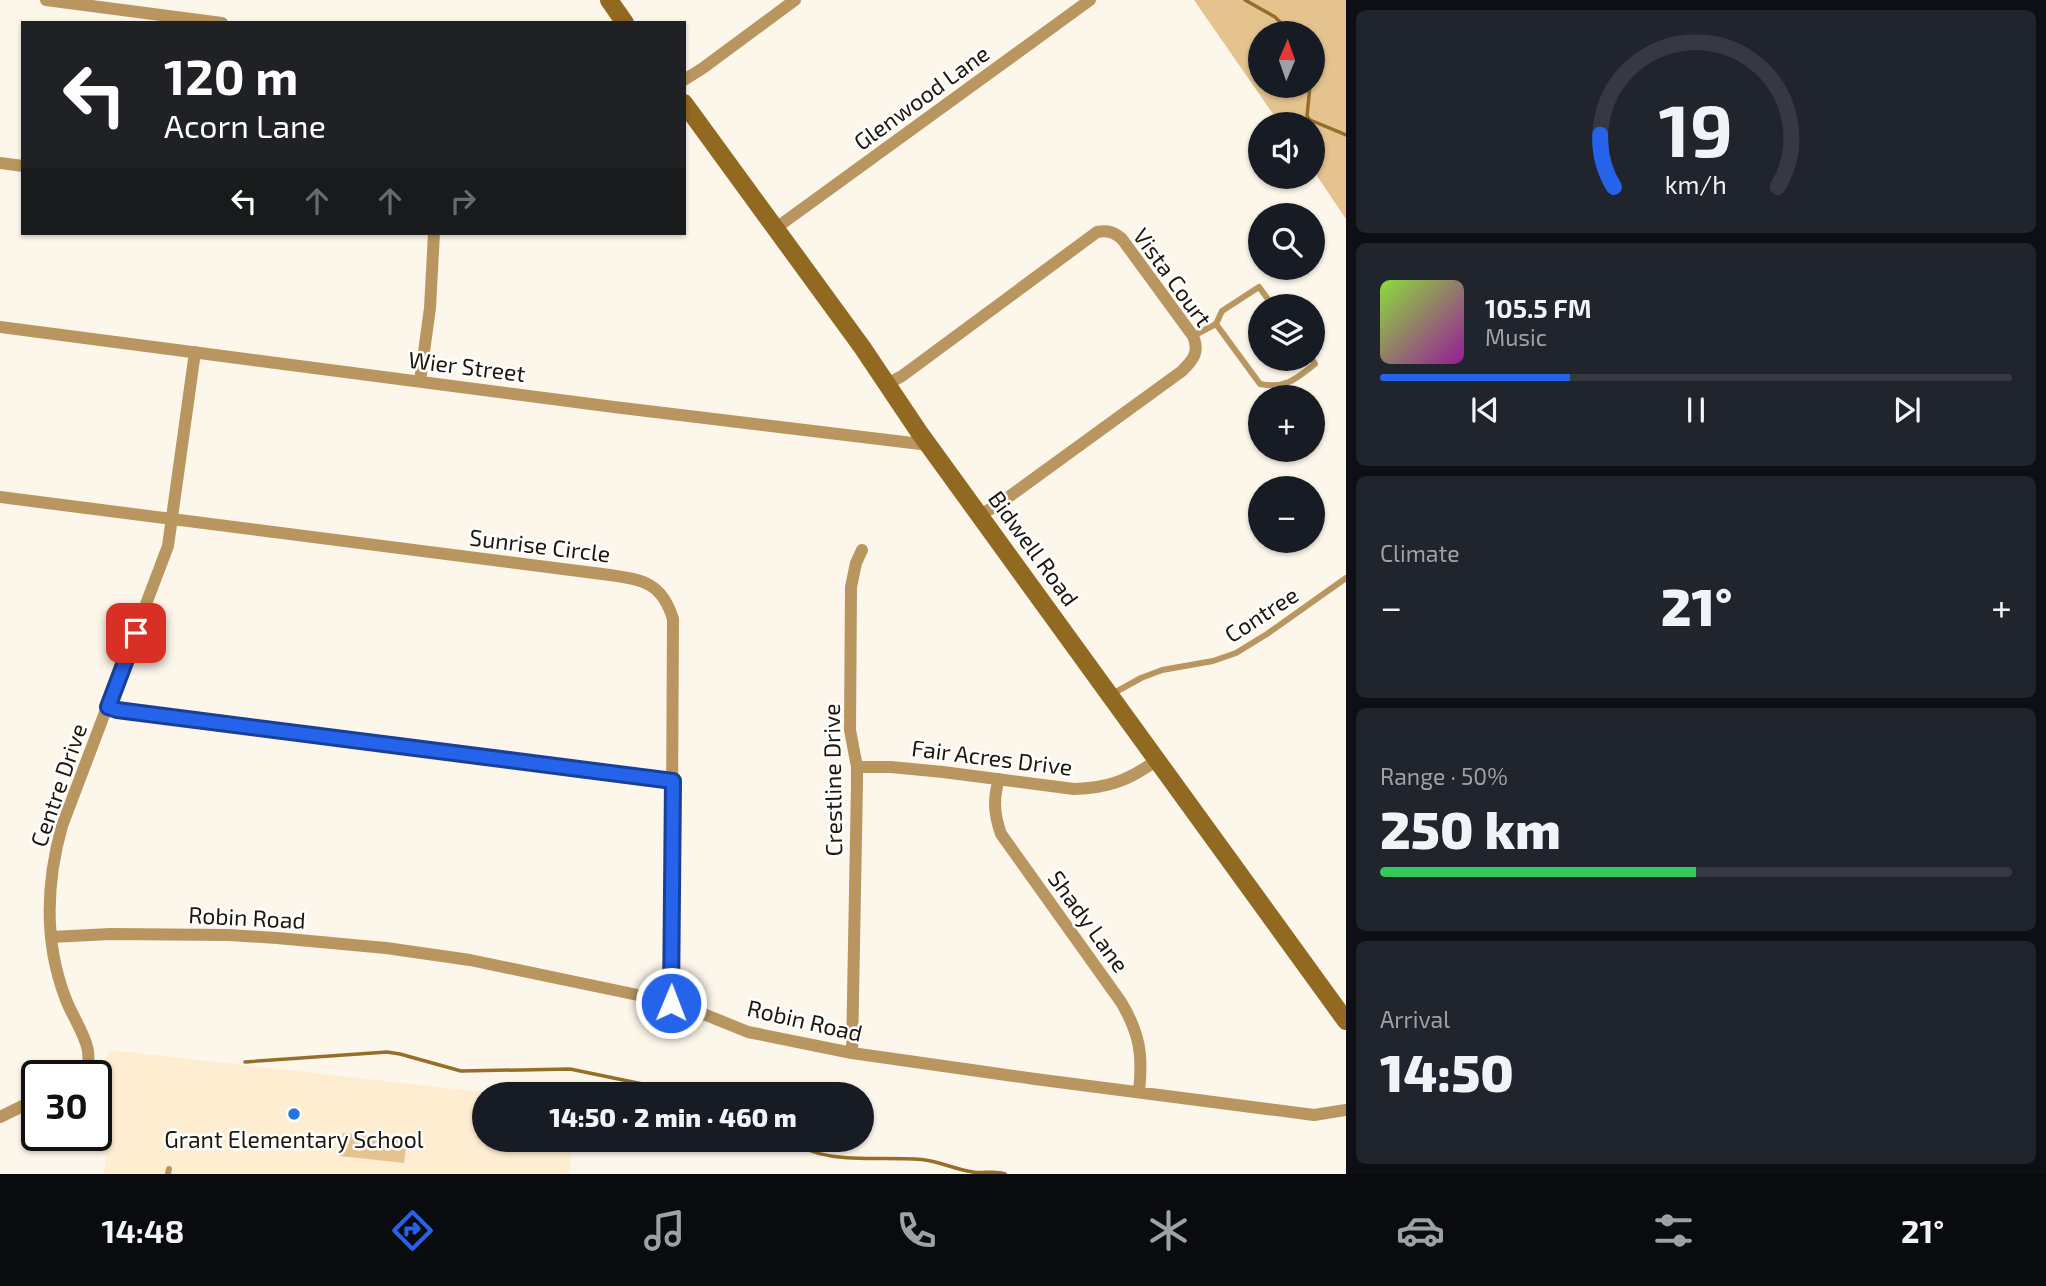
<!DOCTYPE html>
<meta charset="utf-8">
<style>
body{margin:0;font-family:"Exo 2",sans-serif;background:#20242c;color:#f1f3f6;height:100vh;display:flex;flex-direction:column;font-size:26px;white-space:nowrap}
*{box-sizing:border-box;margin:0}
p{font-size:23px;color:#9ea1a6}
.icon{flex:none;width:38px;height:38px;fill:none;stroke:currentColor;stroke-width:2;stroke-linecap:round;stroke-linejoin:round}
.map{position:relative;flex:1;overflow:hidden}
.details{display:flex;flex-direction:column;gap:10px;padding:10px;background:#0d0f14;width:700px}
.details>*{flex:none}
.hud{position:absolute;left:21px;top:21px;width:665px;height:214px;border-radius:0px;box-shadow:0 2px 5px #0004;background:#202124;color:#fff;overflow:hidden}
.needle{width:46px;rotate:2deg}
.buttons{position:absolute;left:1248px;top:21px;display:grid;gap:14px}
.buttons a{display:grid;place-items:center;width:77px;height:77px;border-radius:50%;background:#171b24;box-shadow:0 2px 5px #0004;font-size:35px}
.speed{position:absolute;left:21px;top:1060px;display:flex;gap:14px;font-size:35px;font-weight:700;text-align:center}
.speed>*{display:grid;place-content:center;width:91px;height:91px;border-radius:50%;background:#171b24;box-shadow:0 2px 5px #0004;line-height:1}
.speed .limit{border:4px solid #111;border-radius:10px;background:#fff;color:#111}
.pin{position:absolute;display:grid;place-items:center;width:60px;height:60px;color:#fff;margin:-30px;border-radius:14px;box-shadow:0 4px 10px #0006}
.me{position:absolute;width:77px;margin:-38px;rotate:1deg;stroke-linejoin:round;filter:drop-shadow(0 0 5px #0008)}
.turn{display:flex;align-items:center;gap:24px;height:147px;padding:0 28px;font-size:32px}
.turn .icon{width:91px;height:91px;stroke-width:2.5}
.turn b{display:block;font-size:49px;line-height:60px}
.lanes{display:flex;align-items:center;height:66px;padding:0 28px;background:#0003;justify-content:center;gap:35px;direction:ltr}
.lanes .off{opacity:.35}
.big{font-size:52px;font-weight:800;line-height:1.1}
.details .card{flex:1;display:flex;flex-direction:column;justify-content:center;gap:10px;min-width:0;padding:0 24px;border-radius:10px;background:#20242c}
.details .dial{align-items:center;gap:0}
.dial svg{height:182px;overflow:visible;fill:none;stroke:#363941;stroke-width:7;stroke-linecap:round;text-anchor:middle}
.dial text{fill:#f1f3f6;stroke:none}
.song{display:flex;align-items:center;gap:21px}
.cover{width:84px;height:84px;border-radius:10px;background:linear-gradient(135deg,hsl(90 70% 55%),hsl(300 70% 35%))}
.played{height:7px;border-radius:4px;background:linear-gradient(90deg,#2563eb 30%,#363941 30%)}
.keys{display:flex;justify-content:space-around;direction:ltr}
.heat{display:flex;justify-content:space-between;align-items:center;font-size:38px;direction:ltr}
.charge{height:10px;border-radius:5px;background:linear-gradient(90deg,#34c759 50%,#363941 0)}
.trip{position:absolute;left:472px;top:1082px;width:402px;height:70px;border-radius:35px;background:#171b24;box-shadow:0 2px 5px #0004;font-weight:800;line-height:70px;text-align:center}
.tabs{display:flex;height:112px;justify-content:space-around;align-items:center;background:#090b0e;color:#9ea1a6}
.tabs .icon{width:49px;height:49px}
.tabs .current{color:#2563eb}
.tabs b{font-size:32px;color:#f1f3f6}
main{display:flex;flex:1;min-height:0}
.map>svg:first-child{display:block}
.built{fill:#ffedd2}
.green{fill:#e4c38f;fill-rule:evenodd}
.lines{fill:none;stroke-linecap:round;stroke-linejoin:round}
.stream{stroke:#956e2a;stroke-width:3.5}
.lane{stroke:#b9965f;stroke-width:6}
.street{stroke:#b9965f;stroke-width:12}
.secondary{stroke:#916920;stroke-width:18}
.route-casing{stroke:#184099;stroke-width:18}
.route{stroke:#2563eb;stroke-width:12}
.poi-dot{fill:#2774e0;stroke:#fff;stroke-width:2.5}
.labels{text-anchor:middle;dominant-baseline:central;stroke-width:5;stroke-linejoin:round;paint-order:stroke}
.street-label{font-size:23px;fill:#1d170d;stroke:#fff}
.poi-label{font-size:23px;fill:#1d170d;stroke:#fff}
</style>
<main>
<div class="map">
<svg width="1346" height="1174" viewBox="0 0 1346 1174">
<rect width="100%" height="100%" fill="#fdf6eb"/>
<path class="built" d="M 110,1050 L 500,1094 L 485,1094 L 485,1139 L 572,1139 L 569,1174 L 104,1174 L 109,1123 L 96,1105 L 96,1077 Z"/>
<path class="green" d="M 1194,0 L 1346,0 L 1346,219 L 1313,170 L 1312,124 L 1280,124 ZM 1260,33 L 1312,33 L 1312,86 L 1260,86 Z
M 343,1133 L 407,1140 L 404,1163 L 340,1156 Z"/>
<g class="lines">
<path class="stream" d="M 1245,0 L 1275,17 L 1281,23 L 1280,33
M 1310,86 L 1307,116 L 1310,120 L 1346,135
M 245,1062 L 387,1052 L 400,1054 L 461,1071 L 570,1069 L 662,1088 L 676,1094
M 789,1139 C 823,1167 883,1155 925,1160 C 941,1162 957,1170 973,1172 C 983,1174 994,1170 1005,1174"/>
<path class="lane" d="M 1216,324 L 1260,384 C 1286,389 1296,379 1315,364 L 1312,359
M 1193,336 L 1216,324 L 1222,311 L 1259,287 L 1273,306
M 1112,694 L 1141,678 L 1162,670 L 1213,661 L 1236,653 L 1267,634 L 1346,578
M 168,1174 L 169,1169"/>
<path class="street" d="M 46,0 L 222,23
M 684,80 L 703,68 L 795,0
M 0,163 L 23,166
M 776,228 L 1090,0
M 0,327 L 614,407 L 929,445
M 420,381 L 430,308 L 434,233
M 887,384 L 902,376 L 1097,232 C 1108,230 1114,232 1122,239 L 1193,336 C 1200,352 1193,360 1182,371 L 999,504 L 980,515
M 0,497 L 610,575 C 644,580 662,583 673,619 L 671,1003
M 108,707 L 172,718 L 673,781
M 857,767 L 891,767 L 943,772 L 1074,789 C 1109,788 1129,780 1157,760
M 999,779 C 993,799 994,814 1001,834 L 1121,1002 C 1140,1034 1143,1055 1139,1092
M 51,937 L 110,934 L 229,935 L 277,938 L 386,948 L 470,960 L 657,999 L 706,1015 L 748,1032 L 852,1053 L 1035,1079 L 1314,1115 L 1346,1110
M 852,1053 L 857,783 L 857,767 L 850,730 L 851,587 L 856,563 L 862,550
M 81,1076 C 102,1054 73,1021 65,997 C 44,941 46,883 62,826 L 168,546 L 195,352
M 0,1117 L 37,1099"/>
<path class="secondary" d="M 609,0 L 625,23
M 684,103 L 862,347 L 919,432 L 1346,1021"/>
</g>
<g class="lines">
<g class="route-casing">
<path id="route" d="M 136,633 L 108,707 L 117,710 L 673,781 L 671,1003"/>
</g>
<use href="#route" class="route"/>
</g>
<circle class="poi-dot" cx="294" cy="1114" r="7"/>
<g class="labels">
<g class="street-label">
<text transform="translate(921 97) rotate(-36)">Glenwood Lane</text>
<text transform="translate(1173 277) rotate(54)">Vista Court</text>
<text transform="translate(467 366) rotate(7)">Wier Street</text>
<text transform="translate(540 545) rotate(7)">Sunrise Circle</text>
<text transform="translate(1034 548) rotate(54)">Bidwell Road</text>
<text transform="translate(1261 614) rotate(-33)">Contree</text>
<text transform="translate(992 757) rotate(7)">Fair Acres Drive</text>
<text transform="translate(832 780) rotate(-91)">Crestline Drive</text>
<text transform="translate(58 785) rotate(-71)">Centre Drive</text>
<text transform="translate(247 917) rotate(3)">Robin Road</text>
<text transform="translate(1089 921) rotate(54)">Shady Lane</text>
<text transform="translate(805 1020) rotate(13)">Robin Road</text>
</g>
<g class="poi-label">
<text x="294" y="1139">Grant Elementary School</text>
</g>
</g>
</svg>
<div class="buttons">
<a><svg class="needle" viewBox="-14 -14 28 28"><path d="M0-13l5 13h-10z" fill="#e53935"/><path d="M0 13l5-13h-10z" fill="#9ea1a6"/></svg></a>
<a><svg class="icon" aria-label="sound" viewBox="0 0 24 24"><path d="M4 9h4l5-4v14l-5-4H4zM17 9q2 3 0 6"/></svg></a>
<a><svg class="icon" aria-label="search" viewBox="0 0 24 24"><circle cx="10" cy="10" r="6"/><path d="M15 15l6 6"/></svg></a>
<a><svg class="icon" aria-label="layers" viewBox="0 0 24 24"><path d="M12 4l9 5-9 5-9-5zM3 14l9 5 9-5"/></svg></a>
<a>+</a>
<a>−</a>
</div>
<div class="speed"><div class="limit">30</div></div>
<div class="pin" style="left:136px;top:633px;background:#d93025"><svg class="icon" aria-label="arrive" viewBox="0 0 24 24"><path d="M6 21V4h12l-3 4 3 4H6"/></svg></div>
<svg class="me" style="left:671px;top:1003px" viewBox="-20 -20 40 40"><circle r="17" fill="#2563eb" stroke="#fff" stroke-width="3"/><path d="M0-11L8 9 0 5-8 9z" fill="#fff"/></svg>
<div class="trip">14:50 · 2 min · 460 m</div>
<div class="hud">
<div class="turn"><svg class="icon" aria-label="left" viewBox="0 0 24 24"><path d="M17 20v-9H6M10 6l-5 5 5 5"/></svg><div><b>120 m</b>Acorn Lane</div></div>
<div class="lanes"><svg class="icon" aria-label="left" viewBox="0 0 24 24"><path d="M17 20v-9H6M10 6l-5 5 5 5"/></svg><svg class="icon off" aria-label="ahead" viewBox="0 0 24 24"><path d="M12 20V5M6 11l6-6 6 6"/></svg><svg class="icon off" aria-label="ahead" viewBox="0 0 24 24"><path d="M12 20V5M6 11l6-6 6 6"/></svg><svg class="icon off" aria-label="right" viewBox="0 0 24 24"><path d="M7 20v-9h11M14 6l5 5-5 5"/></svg></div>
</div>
</div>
<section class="details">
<div class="card dial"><svg viewBox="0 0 100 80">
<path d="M14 69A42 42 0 1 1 86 69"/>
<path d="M14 69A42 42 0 0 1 8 46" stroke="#2563eb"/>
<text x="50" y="56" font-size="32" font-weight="700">19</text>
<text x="50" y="72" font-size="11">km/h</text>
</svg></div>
<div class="card">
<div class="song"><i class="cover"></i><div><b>105.5 FM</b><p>Music</p></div></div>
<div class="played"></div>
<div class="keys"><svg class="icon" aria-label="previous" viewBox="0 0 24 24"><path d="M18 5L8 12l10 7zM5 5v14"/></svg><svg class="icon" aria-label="pause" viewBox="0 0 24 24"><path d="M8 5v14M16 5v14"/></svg><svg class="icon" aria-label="next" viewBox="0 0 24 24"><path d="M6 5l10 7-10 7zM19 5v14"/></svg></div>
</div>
<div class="card"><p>Climate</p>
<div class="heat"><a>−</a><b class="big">21°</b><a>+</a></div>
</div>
<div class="card"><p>Range · 50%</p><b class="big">250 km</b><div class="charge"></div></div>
<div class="card"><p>Arrival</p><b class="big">14:50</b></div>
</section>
</main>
<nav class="tabs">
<b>14:48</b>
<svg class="icon current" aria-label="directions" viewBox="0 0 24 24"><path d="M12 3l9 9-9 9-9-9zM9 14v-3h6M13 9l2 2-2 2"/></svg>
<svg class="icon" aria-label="music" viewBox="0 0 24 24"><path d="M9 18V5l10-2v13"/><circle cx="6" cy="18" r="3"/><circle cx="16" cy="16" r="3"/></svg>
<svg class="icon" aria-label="phone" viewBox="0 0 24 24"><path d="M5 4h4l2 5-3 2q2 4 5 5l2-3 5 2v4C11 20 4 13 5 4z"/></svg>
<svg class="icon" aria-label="climate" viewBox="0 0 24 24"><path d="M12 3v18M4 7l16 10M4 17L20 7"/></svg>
<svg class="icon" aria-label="car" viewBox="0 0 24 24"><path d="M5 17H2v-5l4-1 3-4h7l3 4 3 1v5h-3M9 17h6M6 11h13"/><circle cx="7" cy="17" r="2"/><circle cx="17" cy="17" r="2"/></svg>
<svg class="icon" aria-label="filters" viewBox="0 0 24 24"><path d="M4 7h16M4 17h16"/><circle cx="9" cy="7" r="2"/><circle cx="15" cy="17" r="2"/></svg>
<b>21°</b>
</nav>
